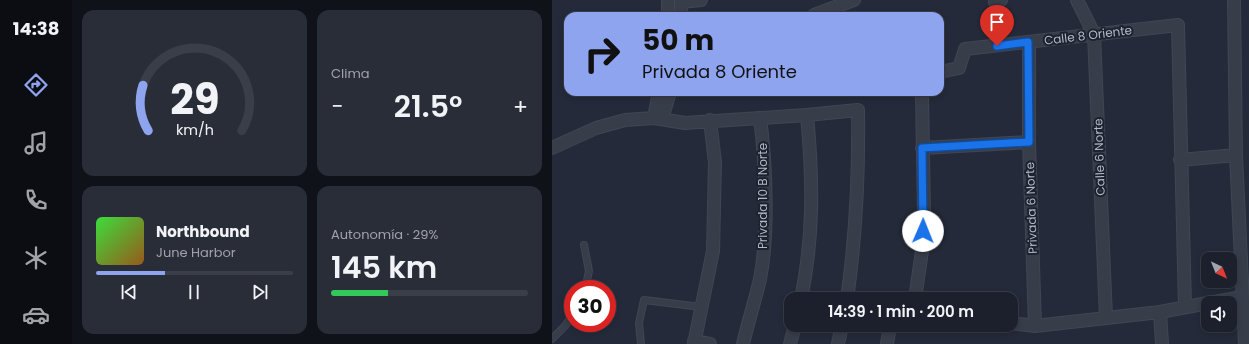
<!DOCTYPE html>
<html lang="es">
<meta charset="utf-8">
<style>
body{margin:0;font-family:Poppins,sans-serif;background:#292d38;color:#f1f3f6;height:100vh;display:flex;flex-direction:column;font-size:15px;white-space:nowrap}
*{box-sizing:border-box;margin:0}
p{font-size:13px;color:#a0a3a9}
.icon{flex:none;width:22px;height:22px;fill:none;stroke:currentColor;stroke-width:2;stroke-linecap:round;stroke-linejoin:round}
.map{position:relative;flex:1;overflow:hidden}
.details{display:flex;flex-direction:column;gap:10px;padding:10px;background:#0f1218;width:480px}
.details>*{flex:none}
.guide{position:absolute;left:12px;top:12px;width:380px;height:84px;border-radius:12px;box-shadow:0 2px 6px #0003,0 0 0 1px #3a3e48;background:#8fa4ef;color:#111;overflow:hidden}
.needle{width:26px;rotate:137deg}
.buttons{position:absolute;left:649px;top:252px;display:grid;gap:8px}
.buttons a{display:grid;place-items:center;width:36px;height:36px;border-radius:8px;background:#1c202c;box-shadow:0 2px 6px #0003,0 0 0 1px #3a3e48;font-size:20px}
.speed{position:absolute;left:12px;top:280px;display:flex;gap:8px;font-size:20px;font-weight:700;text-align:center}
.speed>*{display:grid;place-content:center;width:52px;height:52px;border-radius:50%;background:#1c202c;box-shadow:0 2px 6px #0003,0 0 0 1px #3a3e48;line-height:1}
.speed .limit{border:6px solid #d22;background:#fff;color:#111}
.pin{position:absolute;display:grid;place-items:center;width:34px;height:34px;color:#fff;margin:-41px -17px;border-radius:50% 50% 50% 0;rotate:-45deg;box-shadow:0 0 4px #0007}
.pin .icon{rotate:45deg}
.me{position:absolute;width:44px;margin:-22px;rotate:1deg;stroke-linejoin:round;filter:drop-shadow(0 0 3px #0008)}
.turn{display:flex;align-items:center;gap:14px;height:84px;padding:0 12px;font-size:18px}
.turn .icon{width:52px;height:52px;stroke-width:2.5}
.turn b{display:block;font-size:28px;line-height:34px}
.big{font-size:30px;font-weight:600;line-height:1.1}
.details .card{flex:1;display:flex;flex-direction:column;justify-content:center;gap:6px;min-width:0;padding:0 14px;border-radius:12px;background:#292d38}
.details .dial{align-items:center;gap:0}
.dial svg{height:104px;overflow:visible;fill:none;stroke:#3a3e48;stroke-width:7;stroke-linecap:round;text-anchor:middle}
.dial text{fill:#f1f3f6;stroke:none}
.song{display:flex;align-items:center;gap:12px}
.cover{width:48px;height:48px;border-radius:6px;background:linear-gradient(135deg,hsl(120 70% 55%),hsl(30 70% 35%))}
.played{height:4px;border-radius:2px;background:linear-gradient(90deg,#8fa4ef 35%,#3a3e48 35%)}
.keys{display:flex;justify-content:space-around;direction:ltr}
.heat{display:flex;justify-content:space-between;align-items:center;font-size:22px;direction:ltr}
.charge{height:6px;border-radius:3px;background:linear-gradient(90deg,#34c759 29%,#3a3e48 0)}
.details .tiles{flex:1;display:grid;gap:10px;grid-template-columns:repeat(2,1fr)}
.trip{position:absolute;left:232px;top:292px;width:234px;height:40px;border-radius:12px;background:#1c202c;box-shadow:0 2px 6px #0003,0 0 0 1px #3a3e48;font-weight:600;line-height:40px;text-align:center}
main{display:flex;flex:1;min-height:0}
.menu{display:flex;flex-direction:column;width:72px;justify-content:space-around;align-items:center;background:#0b0d12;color:#a0a3a9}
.menu .icon{width:28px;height:28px}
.menu .current{color:#8fa4ef}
.menu b{font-size:18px;color:#f1f3f6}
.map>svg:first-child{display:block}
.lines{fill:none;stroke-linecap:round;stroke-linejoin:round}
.lane-casing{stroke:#414653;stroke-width:8}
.street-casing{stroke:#414653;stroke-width:14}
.lane{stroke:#383d4a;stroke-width:6}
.street{stroke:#383d4a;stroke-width:12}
.route-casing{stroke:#114b97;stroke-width:10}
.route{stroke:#1a73e8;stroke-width:7}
.labels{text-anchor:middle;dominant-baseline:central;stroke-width:4;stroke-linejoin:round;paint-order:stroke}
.street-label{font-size:12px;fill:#b4b8c6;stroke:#1d222f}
</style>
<main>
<nav class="menu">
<b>14:38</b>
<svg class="icon current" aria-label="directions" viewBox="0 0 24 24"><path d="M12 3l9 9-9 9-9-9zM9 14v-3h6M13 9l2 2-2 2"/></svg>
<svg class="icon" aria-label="music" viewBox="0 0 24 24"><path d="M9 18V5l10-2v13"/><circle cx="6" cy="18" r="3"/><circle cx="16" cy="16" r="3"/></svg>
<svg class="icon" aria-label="phone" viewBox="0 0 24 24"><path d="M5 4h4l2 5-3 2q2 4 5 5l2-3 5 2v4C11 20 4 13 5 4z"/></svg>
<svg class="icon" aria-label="climate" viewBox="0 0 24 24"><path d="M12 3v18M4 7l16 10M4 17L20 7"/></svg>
<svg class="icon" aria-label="car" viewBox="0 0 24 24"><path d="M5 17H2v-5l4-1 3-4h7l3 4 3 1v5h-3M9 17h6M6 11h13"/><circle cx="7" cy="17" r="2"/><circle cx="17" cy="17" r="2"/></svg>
</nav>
<section class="details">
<div class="tiles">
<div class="card dial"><svg viewBox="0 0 100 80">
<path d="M14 69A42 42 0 1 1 86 69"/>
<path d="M14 69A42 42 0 0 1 10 34" stroke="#8fa4ef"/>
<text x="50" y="56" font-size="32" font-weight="700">29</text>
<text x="50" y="72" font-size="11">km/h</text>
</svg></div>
<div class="card"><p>Clima</p>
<div class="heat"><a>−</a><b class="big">21.5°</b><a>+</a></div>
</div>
<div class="card">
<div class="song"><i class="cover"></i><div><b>Northbound</b><p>June Harbor</p></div></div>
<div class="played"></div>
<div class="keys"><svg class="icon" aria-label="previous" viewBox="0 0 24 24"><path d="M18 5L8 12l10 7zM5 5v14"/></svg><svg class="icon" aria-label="pause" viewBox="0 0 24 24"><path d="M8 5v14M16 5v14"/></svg><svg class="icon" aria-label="next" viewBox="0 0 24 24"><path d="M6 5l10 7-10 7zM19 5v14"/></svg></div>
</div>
<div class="card"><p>Autonomía · 29%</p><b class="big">145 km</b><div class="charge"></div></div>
</div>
</section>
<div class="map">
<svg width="697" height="344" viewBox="0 0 697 344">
<rect width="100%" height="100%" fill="#252a3a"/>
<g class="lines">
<g class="lane-casing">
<path id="lane" d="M 32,245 L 37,271 L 33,289
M 0,339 L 13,326 L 21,314
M 89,344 L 87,323 L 92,300 L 149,307"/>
</g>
<g class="street-casing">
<path id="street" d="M 116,0 L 116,16
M 129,0 L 129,16
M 525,0 L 542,34 L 554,318
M 682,0 L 684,155 L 693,344
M 129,2 L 149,0
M 443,2 L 449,0
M 262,15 L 302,0
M 477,42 L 477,142 L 483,326
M 388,72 L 407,68 L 413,49 L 626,25 L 633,307
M 102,118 L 107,92
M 110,119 L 118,92
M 0,148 L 44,128 L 73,120 L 102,118 L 133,123 L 255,115 L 306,110 C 307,174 304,236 295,299
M 370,148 L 477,142
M 628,160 L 684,155
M 249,299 C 262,236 261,179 255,115
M 363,299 L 371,244 L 372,217 L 370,92
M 657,303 L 690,297
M 608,312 L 610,344
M 459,323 L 483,326 L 608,312 L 656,303
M 142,341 L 158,344
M 142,344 L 161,251 L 163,163 L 158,120
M 191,344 C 196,322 203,301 208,279 C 217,233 214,164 208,118
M 238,344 L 243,325
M 286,344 L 290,325
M 335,344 L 338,325"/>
</g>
<use href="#lane" class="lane"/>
<use href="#street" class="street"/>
</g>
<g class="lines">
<g class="route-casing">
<path id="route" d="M 371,231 L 370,148 L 477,142 L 476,42 L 445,46"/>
</g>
<use href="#route" class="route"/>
</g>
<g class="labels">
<g class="street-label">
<text transform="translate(536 35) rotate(-7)">Calle 8 Oriente</text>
<text transform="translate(547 157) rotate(-92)">Calle 6 Norte</text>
<text transform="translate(210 196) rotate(-90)">Privada 10 B Norte</text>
<text transform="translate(479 208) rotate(-92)">Privada 6 Norte</text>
</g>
</g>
</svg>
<div class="buttons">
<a><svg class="needle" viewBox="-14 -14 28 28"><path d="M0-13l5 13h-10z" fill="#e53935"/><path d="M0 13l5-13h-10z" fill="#a0a3a9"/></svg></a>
<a><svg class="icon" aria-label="sound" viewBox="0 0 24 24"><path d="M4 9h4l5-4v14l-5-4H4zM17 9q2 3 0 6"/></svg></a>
</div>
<div class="speed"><div class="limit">30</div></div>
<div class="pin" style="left:445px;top:46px;background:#d93025"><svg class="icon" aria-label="arrive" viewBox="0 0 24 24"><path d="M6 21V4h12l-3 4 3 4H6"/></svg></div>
<svg class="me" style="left:371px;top:231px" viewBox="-20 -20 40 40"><circle r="19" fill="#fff"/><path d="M0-13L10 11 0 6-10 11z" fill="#1a73e8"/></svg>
<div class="trip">14:39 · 1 min · 200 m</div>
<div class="guide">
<div class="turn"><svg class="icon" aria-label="right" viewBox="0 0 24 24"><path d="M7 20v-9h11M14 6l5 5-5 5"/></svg><div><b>50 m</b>Privada 8 Oriente</div></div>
</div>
</div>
</main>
